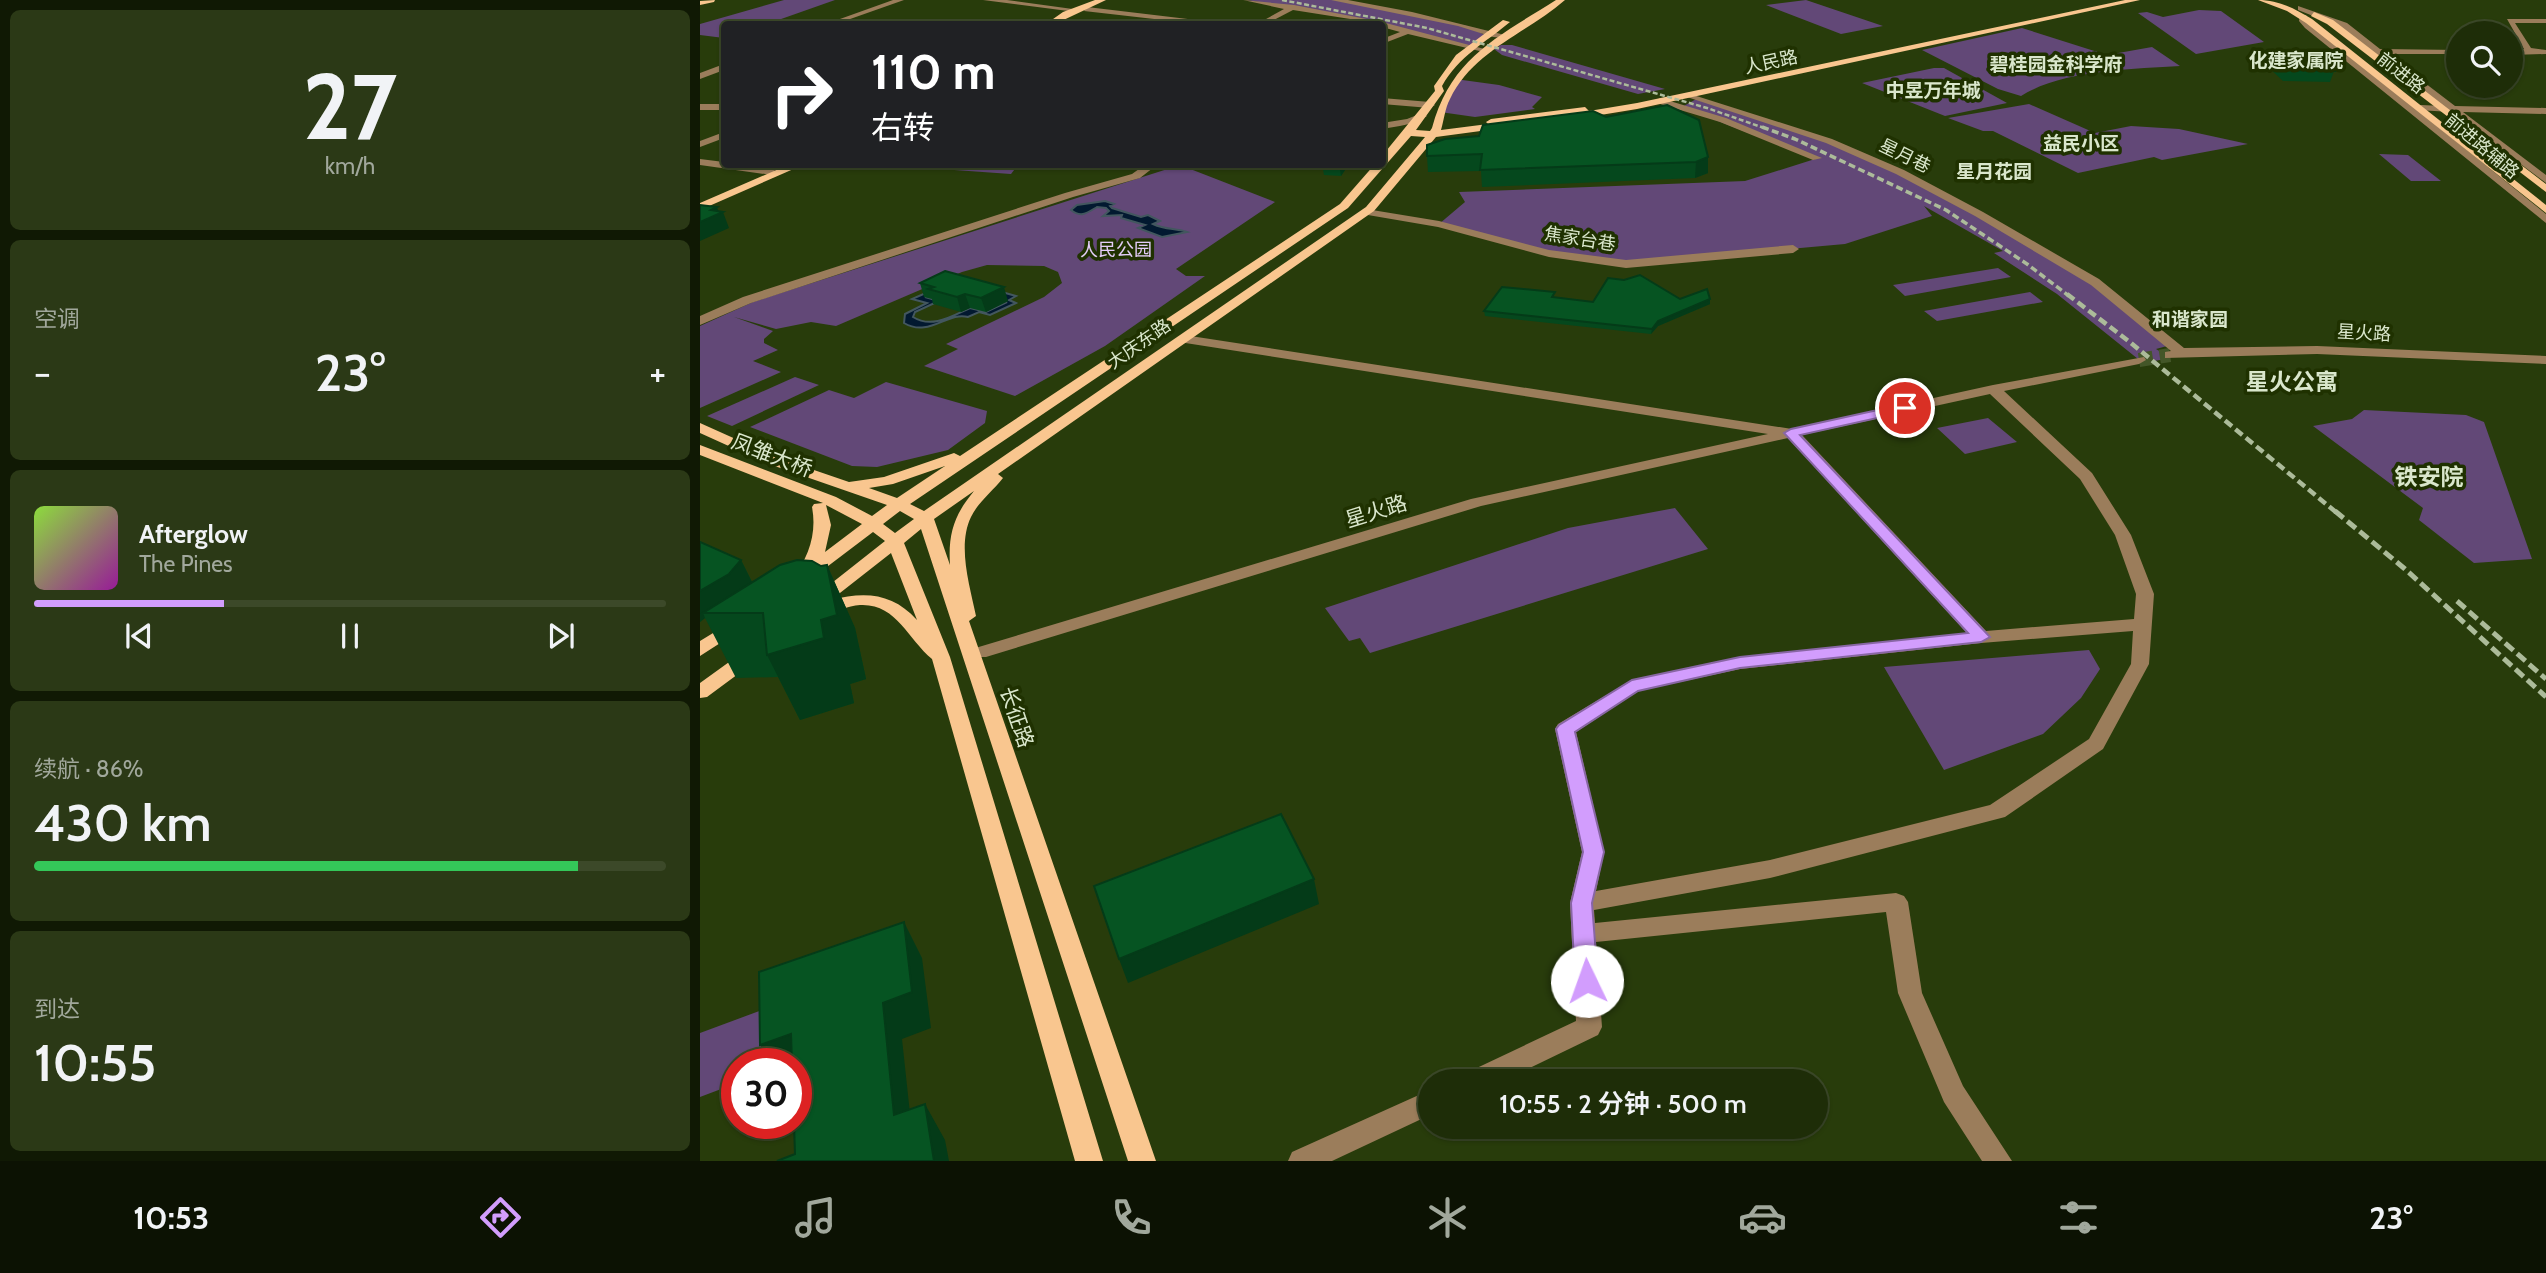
<!DOCTYPE html>
<html lang="zh">
<meta charset="utf-8">
<style>
body{margin:0;font-family:Cabin,"Noto Sans SC",sans-serif;background:#2b3916;color:#f1f3f6;height:100vh;display:flex;flex-direction:column;font-size:26px;white-space:nowrap}
*{box-sizing:border-box;margin:0}
p{font-size:23px;color:#a1a89c}
.icon{flex:none;width:38px;height:38px;fill:none;stroke:currentColor;stroke-width:2;stroke-linecap:round;stroke-linejoin:round}
.map{position:relative;flex:1;overflow:hidden}
.side{display:flex;flex-direction:column;gap:10px;padding:10px;background:#101904;width:700px}
.side>*{flex:none}
.banner{position:absolute;left:21px;top:21px;width:665px;height:147px;border-radius:7px;box-shadow:0 2px 5px #0004,0 0 0 2px #3c4929;background:#202124;color:#fff;overflow:hidden}
.fabs{position:absolute;left:1746px;top:21px;display:grid;gap:14px}
.fabs a{display:grid;place-items:center;width:77px;height:77px;border-radius:50%;background:#1e2d08;box-shadow:0 2px 5px #0004,0 0 0 2px #3c4929;font-size:35px}
.speed{position:absolute;left:21px;top:1048px;display:flex;gap:14px;font-size:35px;font-weight:700;text-align:center}
.speed>*{display:grid;place-content:center;width:91px;height:91px;border-radius:50%;background:#1e2d08;box-shadow:0 2px 5px #0004,0 0 0 2px #3c4929;line-height:1}
.speed .limit{border:10px solid #d22;background:#fff;color:#111}
.pin{position:absolute;display:grid;place-items:center;width:60px;height:60px;color:#fff;margin:-30px;border:4px solid #fff;border-radius:50%;box-shadow:0 2px 7px #0007}
.me{position:absolute;width:77px;margin:-38px;rotate:357deg;stroke-linejoin:round;filter:drop-shadow(0 0 5px #0008)}
.turn{display:flex;align-items:center;gap:24px;height:147px;padding:0 35px;font-size:32px}
.turn .icon{width:91px;height:91px;stroke-width:2.5}
.turn b{display:block;font-size:49px;line-height:60px}
.big{font-size:52px;font-weight:600;line-height:1.1}
.side .tile{flex:1;display:flex;flex-direction:column;justify-content:center;gap:10px;min-width:0;padding:0 24px;border-radius:10px;background:#2b3916}
.side .dial{align-items:center;gap:0}
.dial b{font-size:91px;line-height:1}
.song{display:flex;align-items:center;gap:21px}
.cover{width:84px;height:84px;border-radius:10px;background:linear-gradient(135deg,hsl(90 70% 55%),hsl(300 70% 35%))}
.played{height:7px;border-radius:4px;background:linear-gradient(90deg,#d29dfd 30%,#3c4929 30%)}
.keys{display:flex;justify-content:space-around;direction:ltr}
.heat{display:flex;justify-content:space-between;align-items:center;font-size:38px;direction:ltr}
.charge{height:10px;border-radius:5px;background:linear-gradient(90deg,#34c759 86%,#3c4929 0)}
.trip{position:absolute;left:718px;top:1069px;width:410px;height:70px;border-radius:35px;background:#1e2d08;box-shadow:0 2px 5px #0004,0 0 0 2px #3c4929;font-weight:600;line-height:70px;text-align:center}
.tabs{display:flex;height:112px;justify-content:space-around;align-items:center;background:#0c1203;color:#a1a89c}
.tabs .icon{width:49px;height:49px}
.tabs .selected{color:#d29dfd}
.tabs b{font-size:32px;color:#f1f3f6}
main{display:flex;flex:1;min-height:0}
.map>svg:first-child{display:block}
.green{fill:#624877}
.water{fill:#021930;stroke:#43575f;stroke-width:2;fill-rule:evenodd}
.lines{fill:none;stroke-linecap:round;stroke-linejoin:round}
.minor-tunnel{stroke:#435628;stroke-width:14;stroke-dasharray:14 7;stroke-linecap:butt}
.minor{fill:#9b7d5b;fill-rule:evenodd}
.major{fill:#f9c68f;fill-rule:evenodd}
.rail-far3{stroke:#acbb9a;stroke-width:2.5;stroke-dasharray:5 2.5;stroke-linecap:butt}
.rail-far2{stroke:#acbb9a;stroke-width:3.5;stroke-dasharray:7 3.5;stroke-linecap:butt}
.rail-far1{stroke:#acbb9a;stroke-width:4.5;stroke-dasharray:9 4.5;stroke-linecap:butt}
.rail{stroke:#acbb9a;stroke-width:5;stroke-dasharray:11 5;stroke-linecap:butt}
.wall{fill:#05481d}
.shaded-wall{fill:#043b18}
.building{fill:#065422;stroke:#043b18;stroke-width:2}
.route{fill:#d29dfd;stroke:#8866a4;stroke-width:2}
.labels{text-anchor:middle;dominant-baseline:central;stroke-width:7;stroke-linejoin:round;paint-order:stroke}
.far-street-label{font-size:18px;fill:#dae7cc;stroke:#1f3100}
.far-park-label{font-size:18px;fill:#e4cdf9;stroke:#1f3100}
.far-neighbourhood-label{font-size:19px;font-weight:bold;fill:#dae7cc;stroke:#1f3100}
.street-label{font-size:21px;fill:#dae7cc;stroke:#1f3100}
.neighbourhood-label{font-size:23px;font-weight:bold;fill:#dae7cc;stroke:#1f3100}
</style>
<main>
<section class="side">
<div class="tile dial"><b>27</b><p>km/h</p></div>
<div class="tile"><p>空调</p>
<div class="heat"><a>−</a><b class="big">23°</b><a>+</a></div>
</div>
<div class="tile">
<div class="song"><i class="cover"></i><div><b>Afterglow</b><p>The Pines</p></div></div>
<div class="played"></div>
<div class="keys"><svg class="icon" aria-label="previous" viewBox="0 0 24 24"><path d="M18 5L8 12l10 7zM5 5v14"/></svg><svg class="icon" aria-label="pause" viewBox="0 0 24 24"><path d="M8 5v14M16 5v14"/></svg><svg class="icon" aria-label="next" viewBox="0 0 24 24"><path d="M6 5l10 7-10 7zM19 5v14"/></svg></div>
</div>
<div class="tile"><p>续航 · 86%</p><b class="big">430 km</b><div class="charge"></div></div>
<div class="tile"><p>到达</p><b class="big">10:55</b></div>
</section>
<div class="map">
<svg width="1846" height="1161" viewBox="0 0 1846 1161">
<rect width="100%" height="100%" fill="#283c0b"/>
<path class="green" d="M 84,0 L 135,0 L 67,24 L 24,24 L 24,38 L 0,35 L 0,24 Z
M 547,0 L 635,0 L 767,26 L 785,35 L 770,47 L 673,22 Z
M 1106,0 L 1183,26 L 1141,34 L 1066,5 Z
M 1499,10 L 1521,11 L 1564,42 L 1496,54 L 1438,13 L 1447,12 L 1463,17 Z
M 1322,28 L 1407,55 L 1452,47 L 1480,66 C 1432,69 1362,70 1321,96 L 1298,89 L 1222,50 Z
M 801,45 L 812,45 L 965,89 L 938,94 L 802,55 L 794,49 Z
M 1234,68 L 1244,68 L 1307,103 L 1245,116 L 1162,83 Z
M 755,79 L 799,85 L 842,97 L 832,107 L 835,109 L 775,117 L 740,112 Z
M 998,98 L 1129,141 L 1200,172 L 1392,282 L 1467,346 L 1456,349 L 1471,358 L 1443,363 L 1357,294 L 1294,253 L 1303,251 L 1224,206 L 1232,216 L 1145,244 L 926,264 L 849,253 L 739,224 L 765,202 L 759,192 L 1045,181 L 1115,159 L 982,107 Z
M 1329,104 L 1395,133 L 1431,126 L 1479,129 L 1548,144 L 1462,160 L 1454,157 L 1378,173 L 1293,131 L 1283,131 L 1248,118 Z
M 1679,154 L 1708,155 L 1741,181 L 1711,181 Z
M 250,165 L 250,164 L 318,165 L 311,174 L 240,169 Z
M 480,165 L 575,202 L 476,269 L 486,276 L 505,276 L 405,346 L 315,396 L 224,366 L 258,349 L 246,344 L 344,297 L 362,283 L 358,272 L 344,266 L 287,265 L 262,272 L 136,326 L 111,322 L 76,329 L 34,317 L 73,331 L 64,339 L 64,343 L 78,350 L 53,361 L 81,372 L 0,408 L 0,326 L 53,302 Z
M 1298,268 L 1311,277 L 1205,296 L 1193,285 Z
M 1330,292 L 1343,302 L 1237,321 L 1224,311 Z
M 95,377 L 119,385 L 32,426 L 7,416 Z
M 186,382 L 287,411 L 285,423 L 248,450 L 177,467 L 152,466 L 50,427 L 129,390 L 154,398 Z
M 1664,410 L 1766,415 L 1784,422 L 1832,559 L 1774,563 L 1719,520 L 1723,508 L 1613,426 L 1652,419 Z
M 1288,418 L 1317,442 L 1265,454 L 1237,428 Z
M 975,508 L 1008,549 L 670,653 L 660,638 L 649,641 L 625,608 L 868,528 Z
M 1389,650 L 1400,669 L 1381,698 L 1343,734 L 1244,770 L 1184,667 Z
M 62,1010 L 65,1064 L 37,1064 L 37,1083 L 0,1097 L 0,1033 Z"/>
<path class="water" d="M 405,201 L 414,204 L 410,206 L 412,208 L 441,217 L 448,215 L 460,221 L 453,224 C 466,230 475,228 487,232 L 462,237 L 438,228 L 445,225 L 421,218 L 422,215 L 403,216 L 409,211 L 406,208 L 397,207 C 387,213 381,218 371,210 L 377,205 Z
M 251,282 L 270,283 L 316,296 L 309,300 L 316,303 L 290,315 L 279,312 L 268,317 C 248,311 229,338 204,323 L 205,314 L 227,303 L 212,299 ZM 225,297 L 307,302 L 286,312 L 270,308 C 252,316 232,329 213,317 L 215,312 L 239,301 Z"/>
<g class="lines">
<path class="minor-tunnel" d="M 1439,360 L 1470,355"/>
<path class="minor" d="M 193,0 L 204,0 L 136,24 L 126,24 Z
M 283,0 L 307,0 L 380,10 L 376,12 Z
M 543,0 L 594,5 L 682,22 L 792,51 L 788,53 L 708,34 L 682,44 L 682,39 L 700,32 L 682,27 L 682,24 L 593,10 L 566,24 L 557,24 L 584,9 Z
M 631,0 L 648,0 L 712,12 L 809,36 L 805,38 L 793,37 L 758,26 Z
M 1598,6 L 1647,23 L 1680,49 L 1759,50 L 1759,54 L 1687,54 L 1755,106 L 1846,108 L 1846,114 L 1763,112 L 1846,175 L 1846,183 L 1751,112 L 1718,110 L 1716,108 L 1721,105 L 1743,106 L 1641,27 L 1598,10 Z
M 387,7 L 513,22 L 517,24 L 498,24 L 384,11 Z
M 1600,15 L 1606,15 L 1611,24 L 1846,214 L 1846,223 L 1605,28 L 1599,21 Z
M 1807,19 L 1846,19 L 1846,23 L 1815,23 L 1831,48 L 1846,50 L 1846,54 L 1811,55 L 1811,50 L 1824,49 Z
M 24,64 L 24,70 L 0,79 L 0,73 Z
M 987,93 L 1132,139 L 1204,170 L 1283,212 L 1399,279 L 1484,348 L 1617,346 L 1846,356 L 1846,364 L 1617,354 L 1465,358 L 1465,352 L 1471,351 L 1391,285 L 1275,216 L 1196,174 L 1126,143 L 987,97 Z
M 682,98 L 730,102 L 735,105 L 730,108 L 682,104 Z
M 960,98 L 1026,118 L 1122,158 L 1113,160 L 1020,122 L 957,103 L 955,101 Z
M 0,104 L 24,104 L 24,110 L 0,110 Z
M 722,113 L 727,116 C 714,125 698,126 682,129 L 682,123 L 707,119 Z
M 24,132 L 24,138 L 0,147 L 0,141 Z
M 0,159 L 24,162 L 24,164 L 72,169 L 77,172 L 72,175 L 0,165 Z
M 446,164 L 458,164 L 440,178 L 373,197 L 51,303 L 0,325 L 0,316 L 43,297 L 365,193 L 432,174 Z
M 666,209 L 739,221 L 849,250 L 926,260 L 1093,245 L 1099,249 L 1093,253 L 926,268 L 849,257 L 738,227 L 662,214 L 662,210 Z
M 484,335 L 1092,429 L 1293,385 L 1444,357 L 1446,360 L 1439,364 L 1304,391 L 1392,473 L 1431,535 L 1454,594 L 1449,664 L 1403,749 L 1305,817 L 1070,878 L 894,910 L 895,923 L 1196,893 L 1204,896 L 1208,902 L 1222,993 L 1263,1086 L 1312,1161 L 1282,1161 L 1244,1102 L 1198,993 L 1186,912 L 896,942 L 902,1027 L 898,1035 L 801,1082 L 760,1082 L 764,1074 L 876,1021 L 870,903 L 882,852 L 855,729 L 858,724 L 932,680 L 1040,657 L 1267,633 L 1088,438 L 781,506 L 286,657 L 272,657 L 270,653 L 272,649 L 771,499 L 1068,434 L 479,342 L 477,339 ZM 1290,394 L 1380,479 L 1415,535 L 1436,594 L 1434,619 L 1286,631 L 1102,435 ZM 1433,631 L 1431,664 L 1389,739 L 1290,805 L 1070,860 L 896,891 L 904,852 L 876,732 L 938,691 L 1040,669 L 1281,643 Z
M 730,1090 L 730,1115 L 632,1161 L 588,1161 L 592,1152 Z"/>
<path class="major" d="M 15,0 L 14,2 L 0,5 L 0,1 Z
M 395,0 L 406,0 L 355,24 L 346,24 L 363,12 Z
M 856,0 L 865,0 C 826,34 774,50 750,99 C 745,108 744,120 741,130 L 788,124 L 786,122 L 791,119 L 885,107 L 889,111 L 937,103 L 1425,0 L 1440,0 L 937,109 L 876,119 L 872,114 L 806,123 L 808,125 L 803,128 L 736,137 L 674,211 L 298,474 L 303,478 C 293,491 278,502 271,517 C 257,546 270,586 276,616 L 269,621 L 456,1161 L 428,1161 L 221,529 L 204,543 L 250,657 L 403,1161 L 375,1161 L 232,659 C 208,639 196,603 160,605 C 146,606 130,615 117,612 L 115,606 L 109,601 L 185,541 L 173,532 L 107,582 L 95,582 L 92,578 C 109,558 117,533 112,507 L 114,504 L 123,503 L 0,455 L 0,445 L 136,497 L 172,516 L 187,505 L 66,463 L 0,433 L 0,423 L 76,457 L 149,482 L 184,477 L 254,453 L 260,456 L 640,204 L 675,164 L 682,164 L 682,156 L 735,91 L 734,86 L 756,55 L 803,20 L 810,22 C 785,43 759,56 742,86 L 744,91 L 716,130 L 730,131 L 732,128 C 751,57 798,37 856,0 ZM 711,136 L 725,137 L 666,207 L 224,511 L 210,504 L 648,208 ZM 245,466 L 197,498 L 169,488 L 193,484 ZM 274,491 C 254,515 248,534 250,565 L 234,519 ZM 126,505 L 162,524 L 125,552 L 131,525 ZM 200,511 L 214,519 L 195,533 L 183,524 ZM 191,553 L 217,620 C 193,593 165,591 131,600 Z
M 1558,0 C 1579,0 1595,9 1612,19 L 1846,205 L 1846,213 L 1606,23 L 1587,11 Z
M 1614,12 L 1633,20 L 1846,184 L 1846,192 L 1627,24 L 1611,16 Z
M 90,164 L 105,164 L 0,210 L 0,203 Z
M 36,619 L 45,625 L 42,629 L 0,656 L 0,641 Z
M 50,650 L 57,652 L 59,656 L 57,660 L 7,697 L 0,698 L 0,683 L 43,652 Z"/>
<path class="rail-far3" d="M 582,0 L 727,28 L 1007,108 L 1067,129"/>
<path class="rail-far2" d="M 1062,127 L 1095,139 L 1246,210 L 1327,264 L 1369,296"/>
<path class="rail-far1" d="M 1367,294 L 1431,343 L 1637,513"/>
<path class="rail" d="M 1635,511 L 1705,569 L 1846,697
M 1757,601 L 1846,679"/>
</g>
<path class="wall" d="M 1566,52 L 1634,71 L 1630,82 L 1583,81 L 1563,62 Z
M 906,117 L 1008,157 L 1008,173 L 995,178 L 782,187 L 781,171 L 728,172 L 727,156 L 779,136 Z
M 622,164 L 649,164 L 641,176 L 624,175 Z
M 220,283 L 308,301 L 286,312 L 270,308 L 261,312 L 233,304 L 232,299 L 224,297 Z
M 855,297 L 893,302 L 980,299 L 1010,304 L 958,326 L 951,334 L 785,316 L 784,311 Z
M 0,542 L 41,560 L 52,582 L 127,565 L 155,628 L 166,679 L 150,684 L 154,703 L 100,720 L 78,677 L 36,678 L 5,618 L 0,622 Z"/>
<path class="shaded-wall" d="M 1008,157 L 1008,173 L 995,178 L 996,162 Z
M 639,164 L 649,164 L 641,176 Z
M 17,207 L 19,213 L 23,212 L 29,228 L 0,241 L 0,222 L 11,210 Z
M 304,287 L 308,301 L 286,312 L 281,298 Z
M 265,294 L 270,308 L 261,312 L 257,297 Z
M 1010,299 L 1010,304 L 958,326 L 951,334 L 952,329 L 958,321 Z
M 41,560 L 52,582 L 3,613 L 5,618 L 0,622 L 0,591 Z
M 127,565 L 155,628 L 166,679 L 150,684 L 154,703 L 100,720 L 67,655 L 121,620 Z
M 614,879 L 619,904 L 428,983 L 419,959 Z
M 204,922 L 222,958 L 231,1028 L 202,1039 L 214,1151 L 194,1115 L 183,1003 Z
M 91,1034 L 96,1064 L 72,1064 L 60,1045 Z
M 225,1104 L 245,1140 L 249,1161 L 234,1161 Z"/>
<path class="building" d="M 1566,52 L 1614,53 L 1634,71 L 1586,70 Z
M 967,105 L 999,120 L 1008,157 L 996,162 L 780,170 L 782,154 L 727,156 L 727,145 L 745,139 L 779,136 L 783,125 L 893,111 L 906,117 Z
M 0,205 L 17,207 L 11,210 L 23,212 L 0,222 Z
M 245,271 L 304,287 L 281,298 L 265,294 L 257,297 L 228,289 L 234,287 L 220,283 Z
M 940,275 L 980,299 L 1007,289 L 1010,299 L 958,321 L 952,329 L 784,311 L 802,287 L 855,292 L 852,297 L 893,302 L 908,278 L 924,280 Z
M 0,542 L 41,560 L 29,574 L 0,591 Z
M 97,560 L 112,561 L 121,566 L 127,565 L 137,615 L 121,620 L 124,638 L 67,655 L 63,613 L 3,613 L 80,565 Z
M 581,814 L 614,879 L 419,959 L 394,886 Z
M 204,922 L 212,992 L 183,1003 L 194,1115 L 225,1104 L 234,1161 L 77,1161 L 95,1154 L 94,1124 L 96,1124 L 96,1064 L 92,1064 L 91,1034 L 60,1045 L 59,972 Z"/>
<path class="route" d="M 1205,404 L 1209,405 L 1209,411 L 1100,435 L 1290,637 L 1281,642 L 1040,668 L 938,691 L 875,732 L 904,852 L 892,903 L 898,981 L 894,987 L 887,990 L 879,987 L 875,981 L 871,903 L 883,852 L 856,729 L 859,725 L 932,680 L 1040,657 L 1268,633 L 1084,433 L 1091,429 Z"/>
<g class="labels">
<g class="far-street-label">
<text transform="translate(1071 62) rotate(-12)">人民路</text>
<text transform="translate(1701 73) rotate(38)">前进路</text>
<text transform="translate(1782 146) rotate(40)">前进路辅路</text>
<text transform="translate(1205 156) rotate(26)">星月巷</text>
<text transform="translate(880 239) rotate(9)">焦家台巷</text>
<text transform="translate(1664 333) rotate(3)">星火路</text>
<text transform="translate(439 344) rotate(-35)">大庆东路</text>
</g>
<g class="far-park-label">
<text x="416" y="250">人民公园</text>
</g>
<g class="far-neighbourhood-label">
<text x="1596" y="60">化建家属院</text>
<text x="1356" y="64">碧桂园金科学府</text>
<text x="1233" y="90">中昱万年城</text>
<text x="1381" y="143">益民小区</text>
<text x="1294" y="171">星月花园</text>
<text x="1490" y="319">和谐家园</text>
</g>
<g class="street-label">
<text transform="translate(72 455) rotate(21)">凤雏大桥</text>
<text transform="translate(676 511) rotate(-17)">星火路</text>
<text transform="translate(317 717) rotate(71)">长征路</text>
</g>
<g class="neighbourhood-label">
<text x="1592" y="382">星火公寓</text>
<text x="1729" y="477">铁安院</text>
</g>
</g>
</svg>
<div class="fabs">
<a><svg class="icon" aria-label="search" viewBox="0 0 24 24"><circle cx="10" cy="10" r="6"/><path d="M15 15l6 6"/></svg></a>
</div>
<div class="speed"><div class="limit">30</div></div>
<div class="pin" style="left:1205px;top:408px;background:#d93025"><svg class="icon" aria-label="arrive" viewBox="0 0 24 24"><path d="M6 21V4h12l-3 4 3 4H6"/></svg></div>
<svg class="me" style="left:887px;top:981px" viewBox="-20 -20 40 40"><circle r="19" fill="#fff"/><path d="M0-13L10 11 0 6-10 11z" fill="#d29dfd"/></svg>
<div class="trip">10:55 · 2 分钟 · 500 m</div>
<div class="banner">
<div class="turn"><svg class="icon" aria-label="right" viewBox="0 0 24 24"><path d="M7 20v-9h11M14 6l5 5-5 5"/></svg><div><b>110 m</b>右转</div></div>
</div>
</div>
</main>
<nav class="tabs">
<b>10:53</b>
<svg class="icon selected" aria-label="directions" viewBox="0 0 24 24"><path d="M12 3l9 9-9 9-9-9zM9 14v-3h6M13 9l2 2-2 2"/></svg>
<svg class="icon" aria-label="music" viewBox="0 0 24 24"><path d="M9 18V5l10-2v13"/><circle cx="6" cy="18" r="3"/><circle cx="16" cy="16" r="3"/></svg>
<svg class="icon" aria-label="phone" viewBox="0 0 24 24"><path d="M5 4h4l2 5-3 2q2 4 5 5l2-3 5 2v4C11 20 4 13 5 4z"/></svg>
<svg class="icon" aria-label="climate" viewBox="0 0 24 24"><path d="M12 3v18M4 7l16 10M4 17L20 7"/></svg>
<svg class="icon" aria-label="car" viewBox="0 0 24 24"><path d="M5 17H2v-5l4-1 3-4h7l3 4 3 1v5h-3M9 17h6M6 11h13"/><circle cx="7" cy="17" r="2"/><circle cx="17" cy="17" r="2"/></svg>
<svg class="icon" aria-label="filters" viewBox="0 0 24 24"><path d="M4 7h16M4 17h16"/><circle cx="9" cy="7" r="2"/><circle cx="15" cy="17" r="2"/></svg>
<b>23°</b>
</nav>
